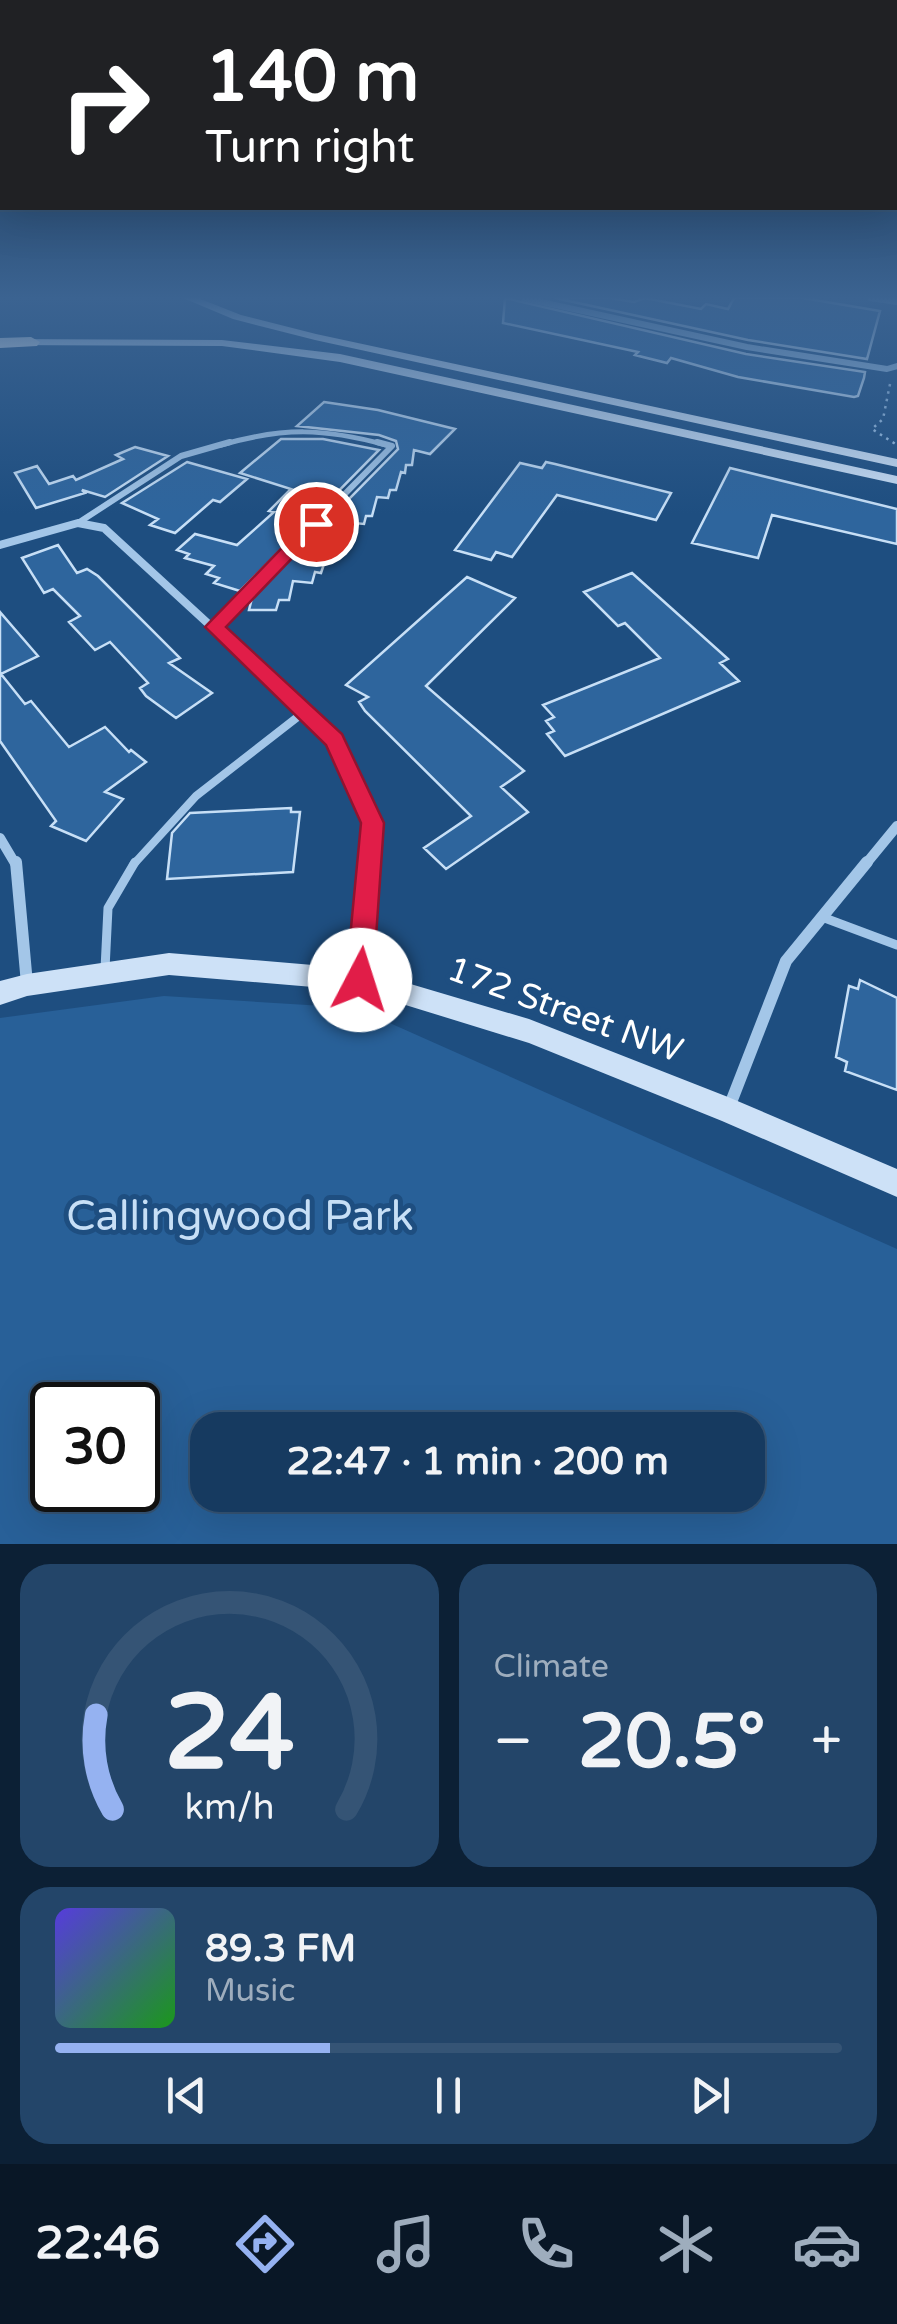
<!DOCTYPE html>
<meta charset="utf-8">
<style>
body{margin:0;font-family:"Varela Round",sans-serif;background:#234569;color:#f1f3f6;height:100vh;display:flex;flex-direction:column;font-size:38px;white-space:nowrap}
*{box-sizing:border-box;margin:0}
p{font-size:32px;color:#9eadbd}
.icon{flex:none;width:55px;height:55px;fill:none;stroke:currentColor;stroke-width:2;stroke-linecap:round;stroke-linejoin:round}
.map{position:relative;height:1544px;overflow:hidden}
.side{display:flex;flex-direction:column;gap:20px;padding:20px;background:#0c2035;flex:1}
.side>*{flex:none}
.guide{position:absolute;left:0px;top:0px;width:898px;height:210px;box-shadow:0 10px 40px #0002,0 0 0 2px #355475;background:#202124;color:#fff;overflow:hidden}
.speed{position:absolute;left:30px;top:1382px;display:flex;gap:20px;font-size:50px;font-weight:700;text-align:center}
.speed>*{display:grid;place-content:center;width:130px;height:130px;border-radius:50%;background:#163a60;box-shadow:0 10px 40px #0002,0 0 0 2px #355475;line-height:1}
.speed .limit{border:5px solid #111;border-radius:15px;background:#fff;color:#111}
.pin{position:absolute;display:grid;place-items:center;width:85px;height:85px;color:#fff;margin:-42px;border:5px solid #fff;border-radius:50%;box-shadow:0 2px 10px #0007}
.me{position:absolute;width:110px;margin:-55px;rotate:5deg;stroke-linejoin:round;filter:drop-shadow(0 0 8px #0008)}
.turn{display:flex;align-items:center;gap:35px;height:210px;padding:0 40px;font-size:45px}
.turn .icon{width:130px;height:130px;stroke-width:2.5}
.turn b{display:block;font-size:70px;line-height:85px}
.big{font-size:75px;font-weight:800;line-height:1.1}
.side .card{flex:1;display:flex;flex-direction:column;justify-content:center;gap:15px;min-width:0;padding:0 35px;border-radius:30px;background:#234569}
.side .dial{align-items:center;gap:0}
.dial svg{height:260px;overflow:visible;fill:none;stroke:#355475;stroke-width:7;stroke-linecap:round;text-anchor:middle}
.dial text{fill:#f1f3f6;stroke:none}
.song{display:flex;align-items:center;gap:30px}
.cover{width:120px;height:120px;border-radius:15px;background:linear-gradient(135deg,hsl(250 70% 55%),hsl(120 70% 35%))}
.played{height:10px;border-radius:5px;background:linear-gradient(90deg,#95b2f1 35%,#355475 35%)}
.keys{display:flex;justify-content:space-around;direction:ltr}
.heat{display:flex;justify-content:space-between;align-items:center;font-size:55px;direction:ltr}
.side .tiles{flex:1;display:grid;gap:20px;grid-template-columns:1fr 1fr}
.card:last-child{grid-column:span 2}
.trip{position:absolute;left:190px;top:1412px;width:575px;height:100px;border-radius:30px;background:#163a60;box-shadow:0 10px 40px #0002,0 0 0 2px #355475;font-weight:800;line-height:100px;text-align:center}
.menu{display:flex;height:160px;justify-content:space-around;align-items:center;background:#091726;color:#9eadbd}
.menu .icon{width:70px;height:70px}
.menu .active{color:#95b2f1}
.menu b{font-size:45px;color:#f1f3f6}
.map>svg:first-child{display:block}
.green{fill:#286098;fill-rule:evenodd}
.building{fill:#2e659d;stroke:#c7dff6;stroke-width:2.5}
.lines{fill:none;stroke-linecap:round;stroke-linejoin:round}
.path{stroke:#a3c6e8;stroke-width:2.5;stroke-dasharray:2.5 5;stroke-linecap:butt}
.lane-far3{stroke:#a3c6e8;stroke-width:5}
.lane-far2{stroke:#a3c6e8;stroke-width:6}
.lane-far1{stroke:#a3c6e8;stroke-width:8}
.lane{stroke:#a3c6e8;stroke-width:9}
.street-far3{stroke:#a3c6e8;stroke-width:6}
.street-far2{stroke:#a3c6e8;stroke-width:8}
.street-far1{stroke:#a3c6e8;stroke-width:10}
.street{stroke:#a3c6e8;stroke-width:12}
.secondary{fill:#cde1f7;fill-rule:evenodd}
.highway{fill:#fff;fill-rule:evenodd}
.route{fill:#e11d48;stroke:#92132f;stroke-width:2.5}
.labels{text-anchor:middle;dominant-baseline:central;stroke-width:10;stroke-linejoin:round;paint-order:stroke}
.street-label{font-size:35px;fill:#fff;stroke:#1e4e80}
.near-park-label{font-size:42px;fill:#c7dff6;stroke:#1e4e80}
</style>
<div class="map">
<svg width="897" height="1544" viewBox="0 0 897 1544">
<rect width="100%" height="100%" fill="#1e4e80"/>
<path class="green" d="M 164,996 L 356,1008 L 897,1249 L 897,1544 L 0,1544 L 0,1018 ZM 138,1405 L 138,1490 L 52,1490 L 52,1405 ZM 748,1430 L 748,1495 L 208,1495 L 208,1430 Z"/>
<path class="building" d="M 505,298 L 746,354 L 865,372 L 864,378 L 858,396 L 854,397 L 738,377 L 671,358 L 667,363 L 635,355 L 638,352 L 503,323 Z
M 555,298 L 610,298 L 634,302 L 645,298 L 701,309 L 706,304 L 728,309 L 734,298 L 803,298 L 880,311 L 867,359 L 748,340 Z
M 324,402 L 378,410 L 455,429 L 430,454 L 414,450 L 412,465 L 406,465 L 405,473 L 401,472 L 396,490 L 390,490 L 388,498 L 377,497 L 372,516 L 366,516 L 364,524 L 354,523 L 348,543 L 342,543 L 340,552 L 328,552 L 321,573 L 315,572 L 312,583 L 293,581 L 289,600 L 279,600 L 276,610 L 249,610 L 252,598 L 398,449 L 396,441 L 379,435 L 297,426 Z
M 281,439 L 323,439 L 379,450 L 240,591 L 214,583 L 219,578 L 206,574 L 214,566 L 185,558 L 189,554 L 177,550 L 195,534 L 237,545 L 274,512 L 269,511 L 291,489 L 240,473 Z
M 135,447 L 168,456 L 105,497 L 82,490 L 85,493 L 36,508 L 15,473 L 37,466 L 49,484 L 73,476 L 76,480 L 123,459 L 116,455 Z
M 187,462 L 247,479 L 220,502 L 213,500 L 175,533 L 150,525 L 158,519 L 122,503 Z
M 546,462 L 555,464 L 671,493 L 656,520 L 557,495 L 512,557 L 496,552 L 491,560 L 455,550 L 520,463 L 542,468 Z
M 730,468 L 897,509 L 897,544 L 772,515 L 758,558 L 692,543 Z
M 58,545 L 77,573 L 87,569 L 98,576 L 180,658 L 169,663 L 212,693 L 176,718 L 146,696 L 140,688 L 148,683 L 110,642 L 95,650 L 69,622 L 80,616 L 53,589 L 44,593 L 22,558 Z
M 632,573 L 728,659 L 720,663 L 739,681 L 565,756 L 547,734 L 554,731 L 546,721 L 554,717 L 543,705 L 660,658 L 625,623 L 618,626 L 584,592 Z
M 467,577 L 515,598 L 426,686 L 524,771 L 501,787 L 528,812 L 446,869 L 424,848 L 471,816 L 365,711 L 359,702 L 368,697 L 346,685 Z
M 0,612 L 38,656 L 1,674 L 25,704 L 31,701 L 69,747 L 105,727 L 129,752 L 131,750 L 146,762 L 105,792 L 123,799 L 86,841 L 51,826 L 56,821 L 0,741 Z
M 291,808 L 291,812 L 300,812 L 293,872 L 167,879 L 172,833 L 190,813 Z
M 860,980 L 897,998 L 897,1090 L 845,1071 L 847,1062 L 836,1057 L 849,986 L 858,989 Z"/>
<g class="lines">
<path class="path" d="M 890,384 L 883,419 L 872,429 L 897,445"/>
<path class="lane-far3" d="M 221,445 C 284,427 324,428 386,445"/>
<path class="lane-far2" d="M 78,523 L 181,456 L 230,442
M 214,627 L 392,446 L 377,442"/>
<path class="lane-far1" d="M 133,865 L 196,796 L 304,712"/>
<path class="lane" d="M 822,917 L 897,945
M 105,969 L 108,908 L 135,862"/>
<path class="street-far3" d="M 523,298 L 747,347 L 887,369 L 897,366
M 870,298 L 897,302"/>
<path class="street-far2" d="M 0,545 L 78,523 L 104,528 L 214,629"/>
<path class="street-far1" d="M 211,627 L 334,740 L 372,823 L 369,865
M 0,838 L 16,865
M 865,865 L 897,826"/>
<path class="street" d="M 16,862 L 27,984
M 360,979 L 369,862
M 728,1110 L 786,961 L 867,862"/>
<path class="secondary" d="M 183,298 L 198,298 L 241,315 L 316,334 L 897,459 L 897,467 L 315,340 L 233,319 Z
M 0,339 L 222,340 L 340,354 L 897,476 L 897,484 L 340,362 L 222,346 L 0,345 Z
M 169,953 L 360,969 L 529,1019 L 728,1097 L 897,1169 L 897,1197 L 722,1121 L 529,1043 L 360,991 L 169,975 L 27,996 L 0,1005 L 0,981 L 27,974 Z"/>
<path class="highway" d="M 31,337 L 40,342 L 37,346 L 0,348 L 0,338 Z"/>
</g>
<linearGradient id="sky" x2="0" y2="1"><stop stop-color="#102b46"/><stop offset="0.58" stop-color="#3b6391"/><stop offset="1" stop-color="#3b6391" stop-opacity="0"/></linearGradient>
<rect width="897" height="514" fill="url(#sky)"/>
<path class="route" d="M 316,519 L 322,520 L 322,527 L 226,627 L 342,734 L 384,823 L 373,980 L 369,989 L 360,992 L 350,989 L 346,980 L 361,823 L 326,745 L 205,627 L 309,520 Z"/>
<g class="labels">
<g class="street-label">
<text transform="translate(565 1010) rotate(20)">172 Street NW</text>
</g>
<g class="near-park-label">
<text x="240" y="1216">Callingwood Park</text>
</g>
</g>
</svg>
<div class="speed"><div class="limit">30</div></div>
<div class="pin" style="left:316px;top:524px;background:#d93025"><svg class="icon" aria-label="arrive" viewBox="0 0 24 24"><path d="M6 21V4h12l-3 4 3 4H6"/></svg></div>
<svg class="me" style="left:360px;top:980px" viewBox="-20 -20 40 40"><circle r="19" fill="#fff"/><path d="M0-13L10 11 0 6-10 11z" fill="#e11d48"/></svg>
<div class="trip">22:47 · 1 min · 200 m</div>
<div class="guide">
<div class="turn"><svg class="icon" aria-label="right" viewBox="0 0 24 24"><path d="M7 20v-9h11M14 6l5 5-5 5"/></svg><div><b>140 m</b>Turn right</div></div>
</div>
</div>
<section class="side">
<div class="tiles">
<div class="card dial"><svg viewBox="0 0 100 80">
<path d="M14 69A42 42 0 1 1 86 69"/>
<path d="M14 69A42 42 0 0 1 9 40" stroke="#95b2f1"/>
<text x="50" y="56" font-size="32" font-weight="700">24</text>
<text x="50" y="72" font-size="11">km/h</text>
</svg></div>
<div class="card"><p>Climate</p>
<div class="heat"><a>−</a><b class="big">20.5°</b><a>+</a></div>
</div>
<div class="card">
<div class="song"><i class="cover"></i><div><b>89.3 FM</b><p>Music</p></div></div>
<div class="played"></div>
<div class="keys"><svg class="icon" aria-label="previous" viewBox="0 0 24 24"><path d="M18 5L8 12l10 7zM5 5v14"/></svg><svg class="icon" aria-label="pause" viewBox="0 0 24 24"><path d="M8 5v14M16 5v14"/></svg><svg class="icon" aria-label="next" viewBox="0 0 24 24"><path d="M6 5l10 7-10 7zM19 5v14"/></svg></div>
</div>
</div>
</section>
<nav class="menu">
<b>22:46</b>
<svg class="icon active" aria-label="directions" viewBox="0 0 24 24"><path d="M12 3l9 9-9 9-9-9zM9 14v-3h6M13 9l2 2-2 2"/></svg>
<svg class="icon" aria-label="music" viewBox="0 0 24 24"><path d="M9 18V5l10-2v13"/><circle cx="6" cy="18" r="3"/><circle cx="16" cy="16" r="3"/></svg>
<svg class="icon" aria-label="phone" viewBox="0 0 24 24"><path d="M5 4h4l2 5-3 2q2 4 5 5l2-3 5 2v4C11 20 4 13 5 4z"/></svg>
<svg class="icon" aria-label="climate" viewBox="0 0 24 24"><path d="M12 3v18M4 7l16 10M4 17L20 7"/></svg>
<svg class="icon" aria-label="car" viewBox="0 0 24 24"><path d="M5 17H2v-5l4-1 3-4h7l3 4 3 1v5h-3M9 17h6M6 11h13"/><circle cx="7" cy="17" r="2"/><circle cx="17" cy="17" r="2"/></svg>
</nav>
